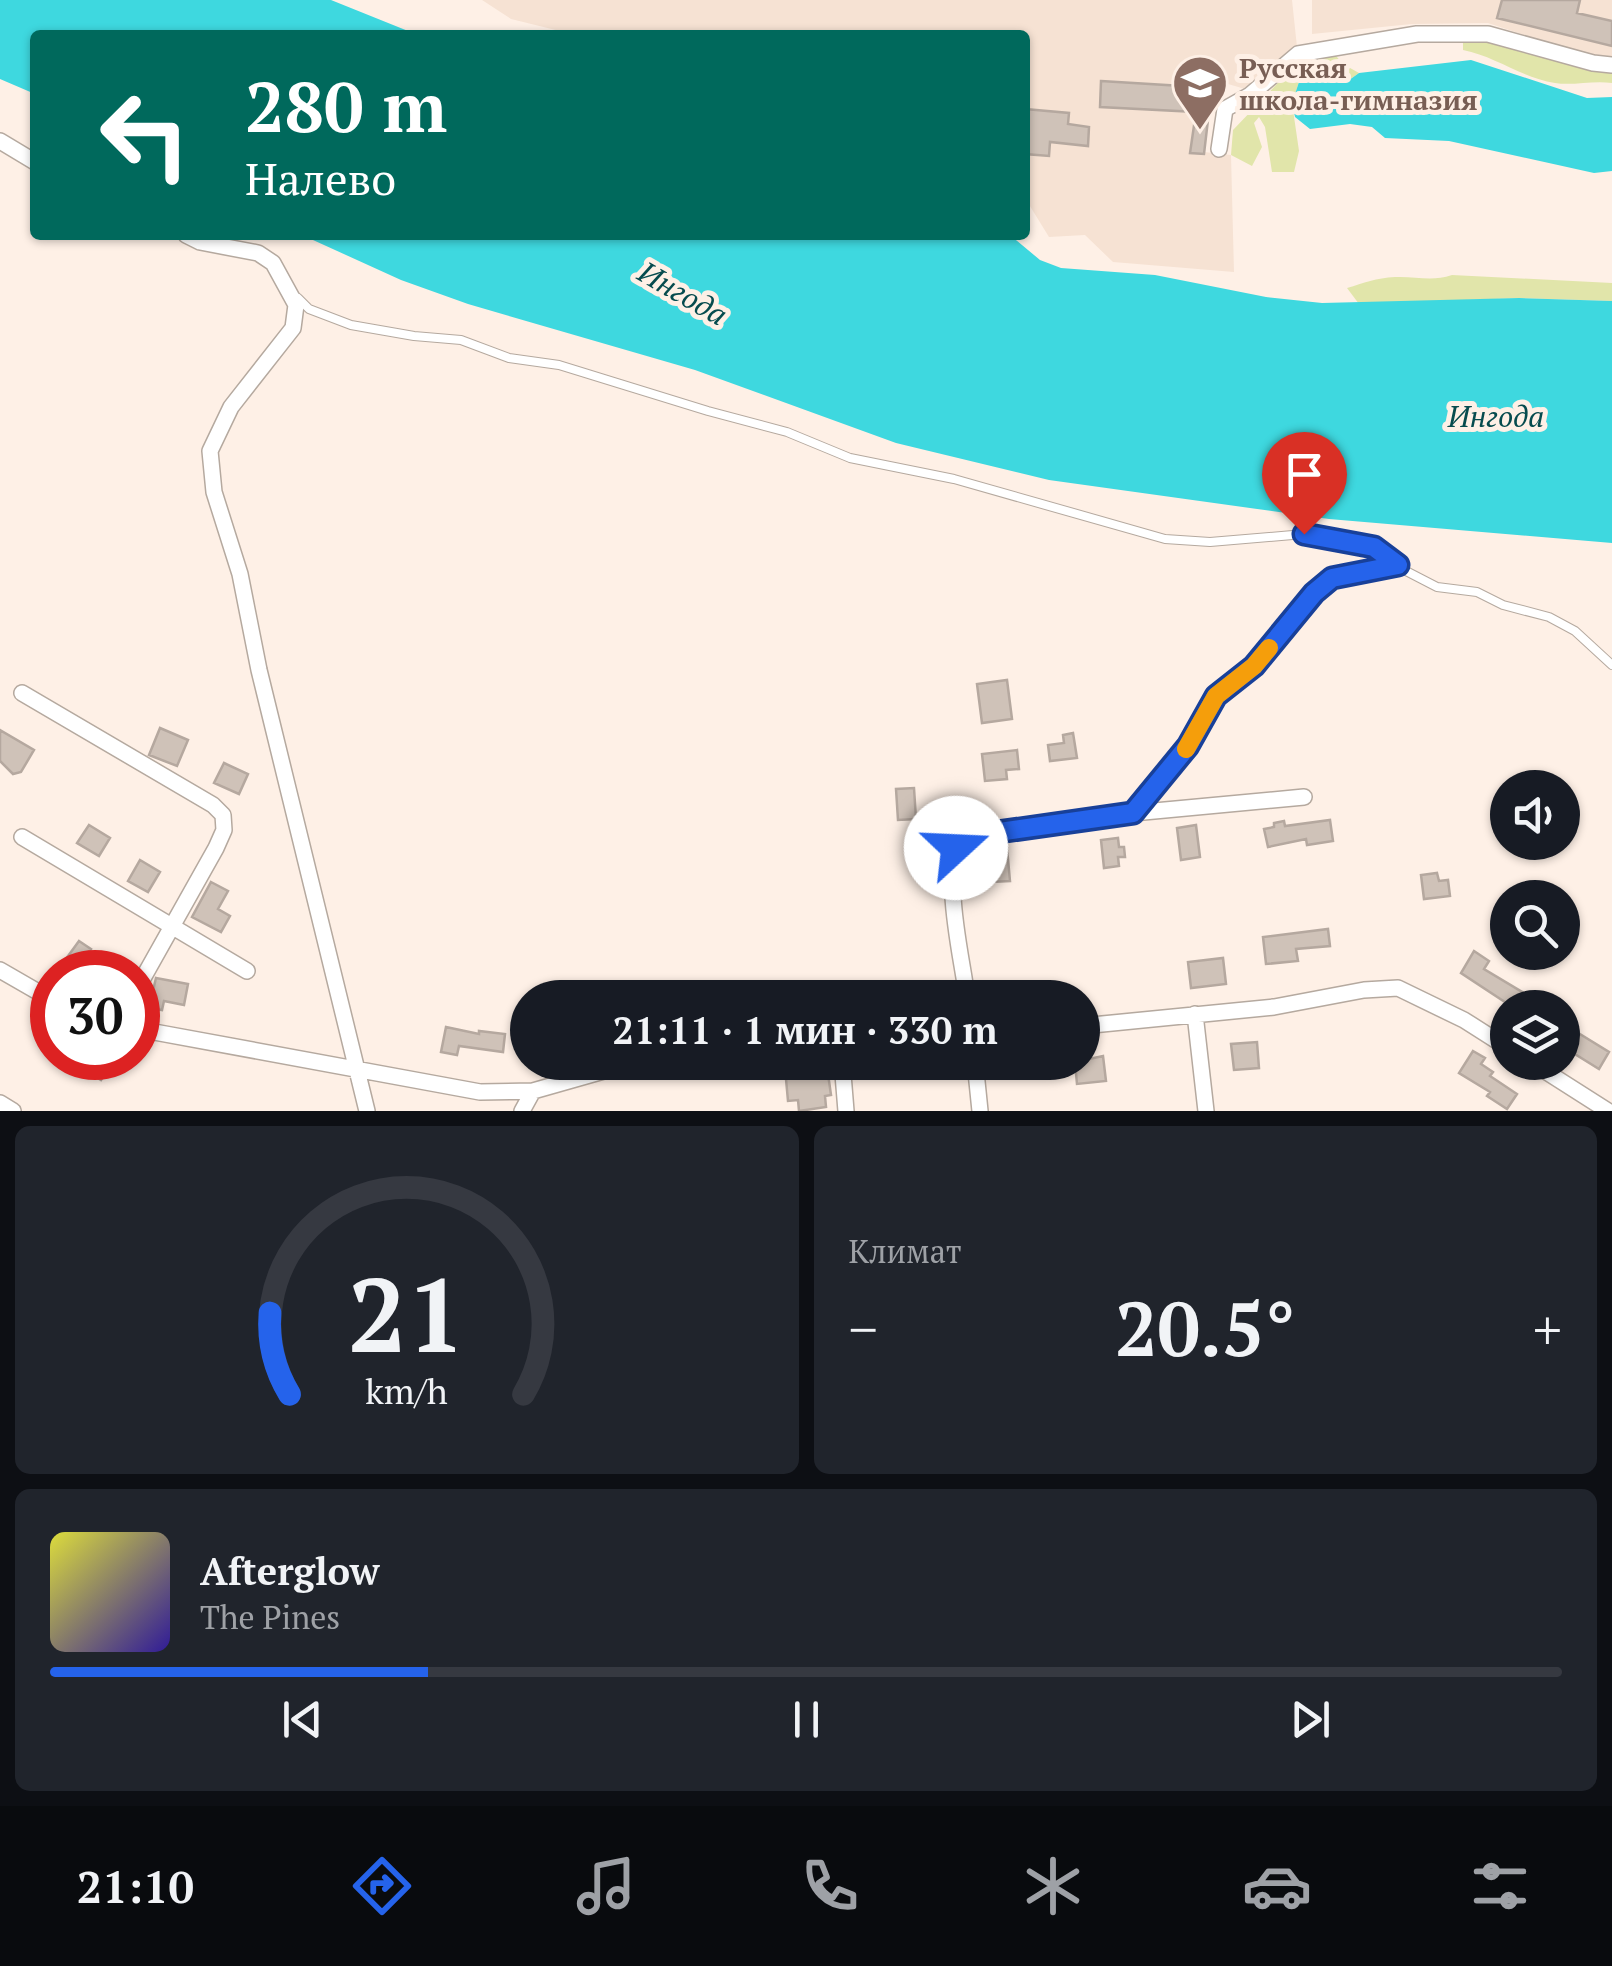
<!DOCTYPE html>
<html lang="ru">
<meta charset="utf-8">
<style>
body{margin:0;font-family:"PT Serif",serif;background:#20242c;color:#f1f3f6;height:100vh;display:flex;flex-direction:column;font-size:38px;white-space:nowrap}
*{box-sizing:border-box;margin:0}
p{font-size:32px;color:#9ea1a6}
.icon{flex:none;width:55px;height:55px;fill:none;stroke:currentColor;stroke-width:2;stroke-linecap:round;stroke-linejoin:round}
.map{position:relative;height:1111px;overflow:hidden}
.panel{display:flex;flex-direction:column;gap:15px;padding:15px;background:#0d0f14;flex:1}
.panel>*{flex:none}
.banner{position:absolute;left:30px;top:30px;width:1000px;height:210px;border-radius:10px;box-shadow:0 2px 8px #0004;background:#00695c;color:#fff;overflow:hidden}
.controls{position:absolute;left:1490px;top:770px;display:grid;gap:20px}
.controls a{display:grid;place-items:center;width:90px;height:90px;border-radius:50%;background:#171b24;box-shadow:0 2px 8px #0004;font-size:50px}
.speed{position:absolute;left:30px;top:950px;display:flex;gap:20px;font-size:50px;font-weight:700;text-align:center}
.speed>*{display:grid;place-content:center;width:130px;height:130px;border-radius:50%;background:#171b24;box-shadow:0 2px 8px #0004;line-height:1}
.speed .limit{border:15px solid #d22;background:#fff;color:#111}
.pin{position:absolute;display:grid;place-items:center;width:85px;height:85px;color:#fff;margin:-102px -42px;border-radius:50% 50% 50% 0;rotate:-45deg;box-shadow:0 0 10px #0007}
.pin .icon{rotate:45deg}
.me{position:absolute;width:110px;margin:-55px;rotate:70deg;stroke-linejoin:round;filter:drop-shadow(0 0 8px #0008)}
.turn{display:flex;align-items:center;gap:35px;height:210px;padding:0 50px;font-size:45px}
.turn .icon{width:130px;height:130px;stroke-width:2.5}
.turn b{display:block;font-size:70px;line-height:85px}
.big{font-size:75px;font-weight:600;line-height:1.1}
.panel .card{flex:1;display:flex;flex-direction:column;justify-content:center;gap:15px;min-width:0;padding:0 35px;border-radius:15px;background:#20242c}
.panel .dial{align-items:center;gap:0}
.dial svg{height:260px;overflow:visible;fill:none;stroke:#363941;stroke-width:7;stroke-linecap:round;text-anchor:middle}
.dial text{fill:#f1f3f6;stroke:none}
.song{display:flex;align-items:center;gap:30px}
.cover{width:120px;height:120px;border-radius:15px;background:linear-gradient(135deg,hsl(60 70% 55%),hsl(250 70% 35%))}
.played{height:10px;border-radius:5px;background:linear-gradient(90deg,#2563eb 25%,#363941 25%)}
.keys{display:flex;justify-content:space-around;direction:ltr}
.heat{display:flex;justify-content:space-between;align-items:center;font-size:55px;direction:ltr}
.panel .tiles{flex:1;display:grid;gap:15px;grid-template-columns:1fr 1fr}
.card:last-child{grid-column:span 2}
.trip{position:absolute;left:510px;top:980px;width:590px;height:100px;border-radius:50px;background:#171b24;box-shadow:0 2px 8px #0004;font-weight:600;line-height:100px;text-align:center}
.dock{display:flex;height:160px;justify-content:space-around;align-items:center;background:#090b0e;color:#9ea1a6}
.dock .icon{width:70px;height:70px}
.dock .active{color:#2563eb}
.dock b{font-size:45px;color:#f1f3f6}
.map>svg:first-child{display:block}
.built{fill:#f6e2d3}
.green{fill:#e1e5aa}
.water{fill:#3ed8df}
.building{fill:#cfc2b8;stroke:#b5a89f;stroke-width:2.5}
.lines{fill:none;stroke-linecap:round;stroke-linejoin:round}
.service-casing{stroke:#b5a99f;stroke-width:10}
.minor-casing{stroke:#b5a99f;stroke-width:18}
.service{stroke:#fff;stroke-width:8}
.minor{stroke:#fff;stroke-width:15}
.route-casing{stroke:#184099;stroke-width:25}
.route{stroke:#2563eb;stroke-width:18}
.slow{stroke:#f59e0b;stroke-width:18}
.labels{text-anchor:middle;dominant-baseline:central;stroke-width:10;stroke-linejoin:round;paint-order:stroke}
.education-label{font-size:28px;font-weight:bold;fill:#785e54;stroke:#fef0e6;text-anchor:start}
.water-label{font-size:30px;font-style:italic;fill:#064b4e;stroke:#fef0e6}
</style>
<div class="map">
<svg width="1612" height="1111" viewBox="0 0 1612 1111">
<rect width="100%" height="100%" fill="#fef0e6"/>
<path class="built" d="M 482,0 L 1292,0 L 1297,47 L 1245,89 L 1201,76 L 1197,101 L 1210,103 L 1204,152 L 1231,155 L 1234,272 L 1113,262 L 1085,235 L 1049,237 L 1025,198 L 1025,35 L 576,35 L 511,19 Z
M 1312,0 L 1612,0 L 1612,58 L 1592,57 L 1488,23 L 1412,24 L 1312,34 Z"/>
<path class="green" d="M 1463,39 C 1513,39 1561,67 1612,72 L 1612,83 C 1593,80 1573,86 1555,83 C 1522,78 1495,56 1463,50 Z
M 1336,56 L 1343,64 L 1359,73 L 1345,83 L 1330,70 L 1313,81 L 1300,79 L 1292,103 L 1299,151 L 1294,172 L 1272,172 L 1265,127 L 1259,117 L 1254,123 L 1262,147 L 1252,166 L 1231,155 L 1233,130 L 1296,64 Z
M 1452,275 L 1612,283 L 1612,301 L 1519,298 L 1359,304 L 1347,288 C 1364,283 1376,278 1395,277 C 1416,276 1431,282 1452,275 Z"/>
<path class="water" d="M 0,0 L 331,0 L 418,35 L 35,35 L 35,94 L 0,79 Z
M 1471,60 L 1587,98 L 1612,97 L 1612,171 L 1594,173 L 1449,141 L 1385,138 L 1372,127 L 1350,124 L 1310,129 L 1295,117 L 1292,103 L 1300,79 L 1345,83 L 1359,73 Z
M 302,235 L 1010,235 L 1040,260 L 1061,268 L 1155,275 L 1266,297 L 1322,303 L 1519,298 L 1612,301 L 1612,543 L 1329,519 L 1049,480 L 896,443 L 695,370 L 468,304 L 401,280 Z"/>
<path class="building" d="M 1502,0 L 1580,0 L 1577,13 L 1612,21 L 1612,46 L 1497,18 Z
M 1101,81 L 1198,87 L 1197,102 L 1210,103 L 1204,154 L 1190,153 L 1196,112 L 1100,107 Z
M 1025,109 L 1069,113 L 1068,124 L 1089,127 L 1088,146 L 1050,142 L 1049,156 L 1025,154 Z
M 1007,680 L 1012,719 L 982,723 L 977,684 Z
M 160,728 L 188,740 L 177,766 L 149,755 Z
M 0,730 L 34,750 L 21,772 L 13,774 L 0,761 Z
M 1073,733 L 1077,758 L 1050,761 L 1048,745 L 1064,743 L 1063,735 Z
M 1017,750 L 1019,769 L 1006,770 L 1007,779 L 985,781 L 982,754 Z
M 224,763 L 248,774 L 239,794 L 214,783 Z
M 914,788 L 916,819 L 898,820 L 896,789 Z
M 1330,820 L 1333,841 L 1307,845 L 1306,839 L 1268,847 L 1264,829 L 1274,827 L 1274,823 L 1284,821 L 1285,826 Z
M 89,825 L 110,838 L 99,856 L 77,843 Z
M 1196,825 L 1200,857 L 1181,860 L 1177,828 Z
M 1118,838 L 1119,847 L 1124,847 L 1125,857 L 1118,857 L 1119,866 L 1104,868 L 1101,840 Z
M 1007,848 L 1010,881 L 991,882 L 989,849 Z
M 140,860 L 160,872 L 148,892 L 128,881 Z
M 1437,873 L 1439,881 L 1448,880 L 1450,896 L 1424,899 L 1421,875 Z
M 211,882 L 228,891 L 218,909 L 230,916 L 221,932 L 192,917 Z
M 1328,929 L 1330,946 L 1296,949 L 1298,961 L 1266,964 L 1263,937 Z
M 79,941 L 91,949 L 84,959 L 102,972 L 76,972 L 63,963 Z
M 1474,951 L 1489,961 L 1484,969 L 1549,1008 L 1514,1008 L 1461,973 Z
M 1223,958 L 1226,984 L 1191,988 L 1188,962 Z
M 156,978 L 188,984 L 184,1005 L 164,1001 L 162,1010 L 149,1008 Z
M 1562,1023 L 1609,1052 L 1599,1069 L 1562,1046 Z
M 446,1027 L 479,1034 L 479,1031 L 505,1034 L 503,1052 L 459,1046 L 457,1055 L 441,1052 Z
M 1257,1042 L 1259,1068 L 1234,1070 L 1231,1044 Z
M 1473,1051 L 1485,1058 L 1481,1064 L 1493,1072 L 1490,1076 L 1517,1094 L 1507,1109 L 1487,1096 L 1490,1092 L 1459,1073 Z
M 1103,1056 L 1106,1081 L 1077,1084 L 1075,1062 Z
M 66,1058 L 116,1058 L 101,1080 Z
M 828,1074 L 831,1095 L 825,1096 L 826,1107 L 799,1111 L 798,1100 L 788,1101 L 786,1079 Z"/>
<g class="lines">
<g class="service-casing">
<path id="service" d="M 298,298 L 309,309 L 351,325 L 414,336 L 461,340 L 509,358 L 559,365 L 708,411 L 787,432 L 850,458 L 954,479 L 1165,539 L 1210,542 L 1304,534 L 1374,547 L 1406,571 L 1437,587 L 1477,592 L 1503,605 L 1549,617 L 1575,631 L 1612,665"/>
</g>
<g class="minor-casing">
<path id="minor" d="M 0,141 L 35,162
M 1219,149 L 1225,109 L 1250,95 L 1298,54 L 1417,34 L 1488,34 L 1593,63 L 1612,65
M 186,235 L 200,242 L 258,253 L 273,263 L 296,305 L 293,328 L 231,407 L 210,451 L 214,492 L 240,574 L 259,670 L 367,1111
M 22,693 L 213,805 L 223,815 L 224,830 L 216,848 L 138,987
M 1133,813 L 1188,746 L 1216,696 L 1254,666 L 1314,593 L 1332,578 L 1398,565
M 22,837 L 247,971
M 0,970 L 52,1000
M 967,998 C 962,955 940,874 963,837 L 1133,813 L 1304,797
M 1195,1014 L 1206,1111
M 1082,1026 L 1274,1007 L 1364,990 L 1398,988 L 1464,1020 L 1508,1048
M 138,1029 L 480,1092 L 533,1091 L 607,1070 L 700,1062
M 842,1062 L 846,1111
M 975,1062 L 980,1111
M 1531,1062 L 1608,1111
M 0,1103 L 13,1111
M 522,1111 L 533,1091"/>
</g>
<use href="#service" class="service"/>
<use href="#minor" class="minor"/>
</g>
<g class="lines">
<g class="route-casing">
<path id="route" d="M 956,848 L 963,837 L 1133,813 L 1188,746 L 1216,696 L 1254,666 L 1314,593 L 1332,578 L 1398,565 L 1374,547 L 1304,534"/>
</g>
<use href="#route" class="route"/>
<path class="slow" d="M 1186,749 L 1216,696 L 1254,666 L 1269,648"/>
</g>
<defs>
<g id="school-pin" transform="scale(2.875)"><path d="M0 17L-7.5 6A9.5 9.5 0 1 1 7.5 6Z" fill="#8d6e63" stroke="#fef0e6"/><path d="M0-5L7-2L0 1L-7-2ZM-4 1L0 2.5L4 1V4Q0 6-4 4Z" fill="#fff"/></g>
</defs>
<g fill-rule="evenodd">
<use href="#school-pin" x="1200" y="83"/>
</g>
<g class="labels">
<g class="education-label">
<text x="1239" y="67">Русская<tspan x="1239" dy="32">школа-гимназия</tspan></text>
</g>
<g class="water-label">
<text transform="translate(683 293) rotate(30)">Ингода</text>
<text x="1496" y="416">Ингода</text>
</g>
</g>
</svg>
<div class="controls">
<a><svg class="icon" aria-label="sound" viewBox="0 0 24 24"><path d="M4 9h4l5-4v14l-5-4H4zM17 9q2 3 0 6"/></svg></a>
<a><svg class="icon" aria-label="search" viewBox="0 0 24 24"><circle cx="10" cy="10" r="6"/><path d="M15 15l6 6"/></svg></a>
<a><svg class="icon" aria-label="layers" viewBox="0 0 24 24"><path d="M12 4l9 5-9 5-9-5zM3 14l9 5 9-5"/></svg></a>
</div>
<div class="speed"><div class="limit">30</div></div>
<div class="pin" style="left:1304px;top:534px;background:#d93025"><svg class="icon" aria-label="arrive" viewBox="0 0 24 24"><path d="M6 21V4h12l-3 4 3 4H6"/></svg></div>
<svg class="me" style="left:956px;top:848px" viewBox="-20 -20 40 40"><circle r="19" fill="#fff"/><path d="M0-13L10 11 0 6-10 11z" fill="#2563eb"/></svg>
<div class="trip">21:11 · 1 мин · 330 m</div>
<div class="banner">
<div class="turn"><svg class="icon" aria-label="left" viewBox="0 0 24 24"><path d="M17 20v-9H6M10 6l-5 5 5 5"/></svg><div><b>280 m</b>Налево</div></div>
</div>
</div>
<section class="panel">
<div class="tiles">
<div class="card dial"><svg viewBox="0 0 100 80">
<path d="M14 69A42 42 0 1 1 86 69"/>
<path d="M14 69A42 42 0 0 1 8 44" stroke="#2563eb"/>
<text x="50" y="56" font-size="32" font-weight="700">21</text>
<text x="50" y="72" font-size="11">km/h</text>
</svg></div>
<div class="card"><p>Климат</p>
<div class="heat"><a>−</a><b class="big">20.5°</b><a>+</a></div>
</div>
<div class="card">
<div class="song"><i class="cover"></i><div><b>Afterglow</b><p>The Pines</p></div></div>
<div class="played"></div>
<div class="keys"><svg class="icon" aria-label="previous" viewBox="0 0 24 24"><path d="M18 5L8 12l10 7zM5 5v14"/></svg><svg class="icon" aria-label="pause" viewBox="0 0 24 24"><path d="M8 5v14M16 5v14"/></svg><svg class="icon" aria-label="next" viewBox="0 0 24 24"><path d="M6 5l10 7-10 7zM19 5v14"/></svg></div>
</div>
</div>
</section>
<nav class="dock">
<b>21:10</b>
<svg class="icon active" aria-label="directions" viewBox="0 0 24 24"><path d="M12 3l9 9-9 9-9-9zM9 14v-3h6M13 9l2 2-2 2"/></svg>
<svg class="icon" aria-label="music" viewBox="0 0 24 24"><path d="M9 18V5l10-2v13"/><circle cx="6" cy="18" r="3"/><circle cx="16" cy="16" r="3"/></svg>
<svg class="icon" aria-label="phone" viewBox="0 0 24 24"><path d="M5 4h4l2 5-3 2q2 4 5 5l2-3 5 2v4C11 20 4 13 5 4z"/></svg>
<svg class="icon" aria-label="climate" viewBox="0 0 24 24"><path d="M12 3v18M4 7l16 10M4 17L20 7"/></svg>
<svg class="icon" aria-label="car" viewBox="0 0 24 24"><path d="M5 17H2v-5l4-1 3-4h7l3 4 3 1v5h-3M9 17h6M6 11h13"/><circle cx="7" cy="17" r="2"/><circle cx="17" cy="17" r="2"/></svg>
<svg class="icon" aria-label="filters" viewBox="0 0 24 24"><path d="M4 7h16M4 17h16"/><circle cx="9" cy="7" r="2"/><circle cx="15" cy="17" r="2"/></svg>
</nav>
